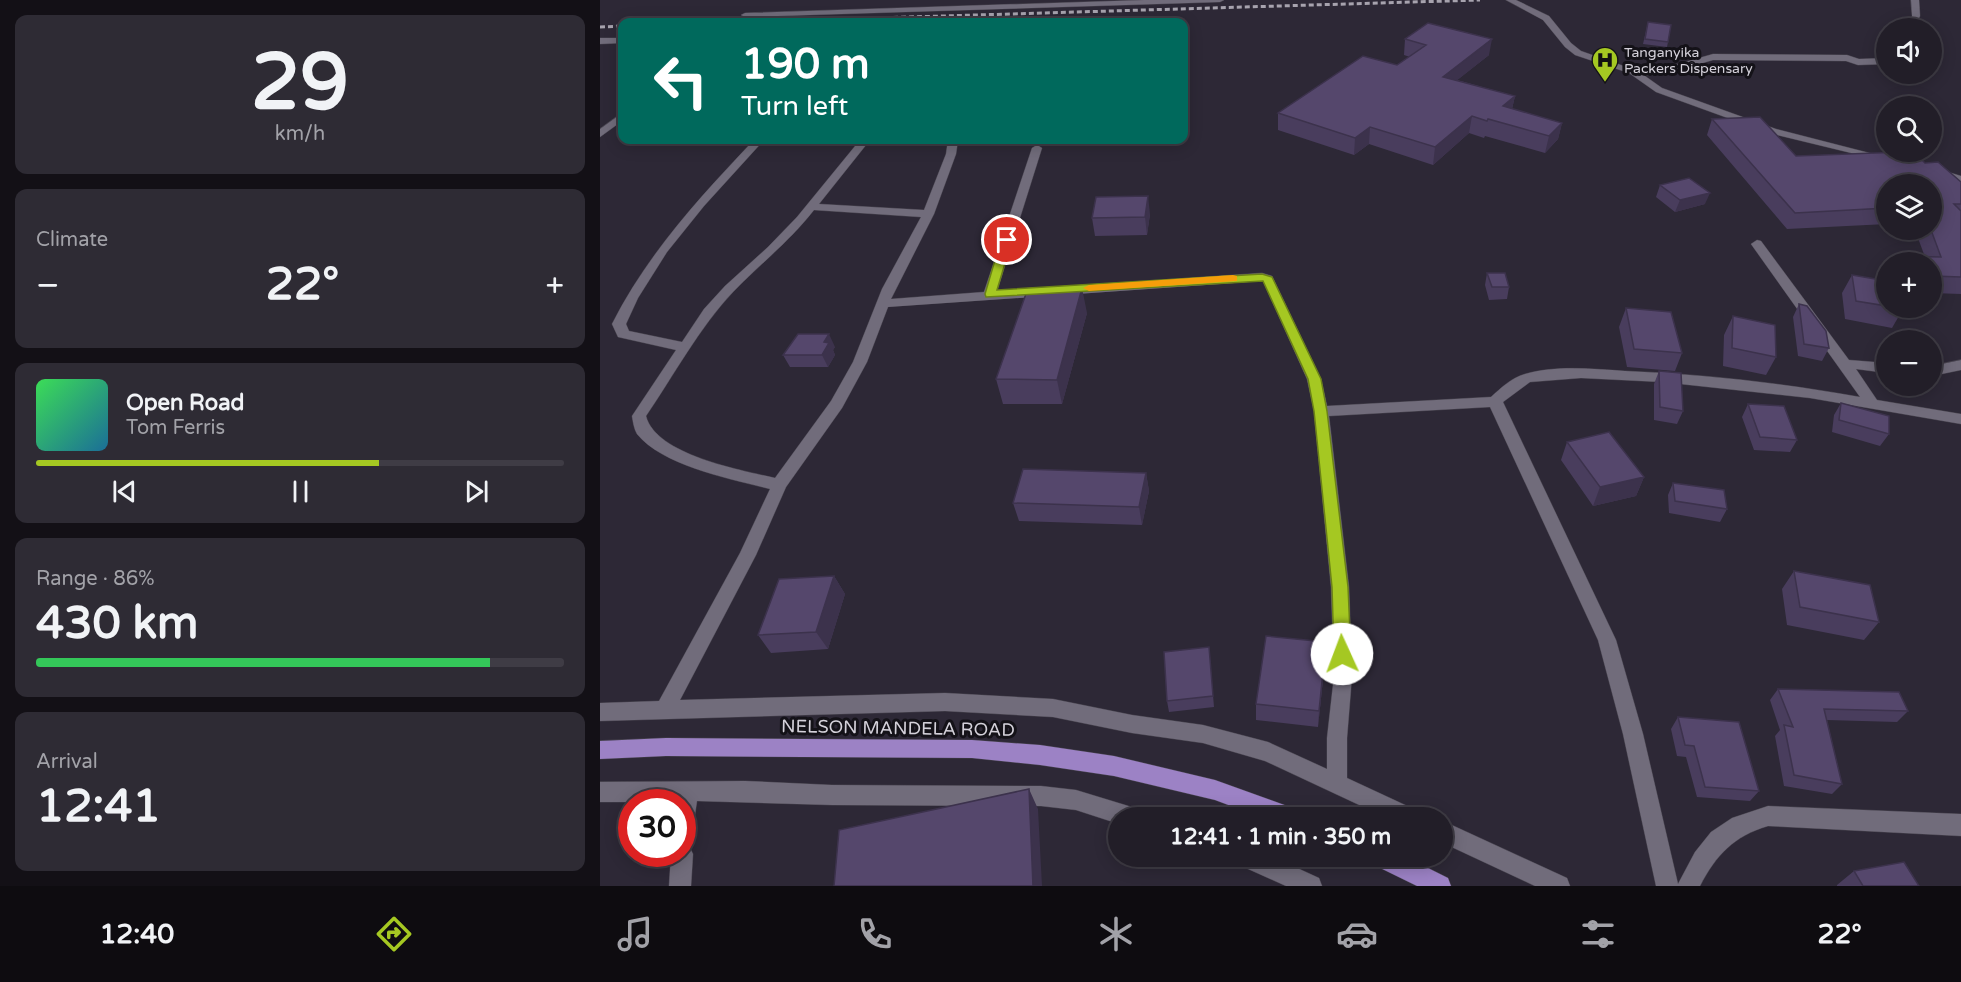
<!DOCTYPE html>
<meta charset="utf-8">
<style>
body{margin:0;font-family:"Varela Round",sans-serif;background:#2e2b34;color:#f1f3f6;height:100vh;display:flex;flex-direction:column;font-size:22px;white-space:nowrap}
*{box-sizing:border-box;margin:0}
p{font-size:20px;color:#a2a2a8}
.icon{flex:none;width:33px;height:33px;fill:none;stroke:currentColor;stroke-width:2;stroke-linecap:round;stroke-linejoin:round}
.map{position:relative;flex:1;overflow:hidden}
.side{display:flex;flex-direction:column;gap:15px;padding:15px;background:#131016;width:600px}
.side>*{flex:none}
.banner{position:absolute;left:18px;top:18px;width:570px;height:126px;border-radius:12px;box-shadow:0 3px 15px #0003,0 0 0 2px #3f3c45;background:#00695c;color:#fff;overflow:hidden}
.fabs{position:absolute;left:1276px;top:18px;display:grid;gap:12px}
.fabs a{display:grid;place-items:center;width:66px;height:66px;border-radius:50%;background:#221e28;box-shadow:0 3px 15px #0003,0 0 0 2px #3f3c45;font-size:30px}
.speed{position:absolute;left:18px;top:789px;display:flex;gap:12px;font-size:30px;font-weight:700;text-align:center}
.speed>*{display:grid;place-content:center;width:78px;height:78px;border-radius:50%;background:#221e28;box-shadow:0 3px 15px #0003,0 0 0 2px #3f3c45;line-height:1}
.speed .limit{border:9px solid #d22;background:#fff;color:#111}
.pin{position:absolute;display:grid;place-items:center;width:51px;height:51px;color:#fff;margin:-26px;border:3px solid #fff;border-radius:50%;box-shadow:0 2px 6px #0007}
.me{position:absolute;width:66px;margin:-33px;rotate:358deg;stroke-linejoin:round;filter:drop-shadow(0 0 4px #0008)}
.turn{display:flex;align-items:center;gap:21px;height:126px;padding:0 24px;font-size:27px}
.turn .icon{width:78px;height:78px;stroke-width:2.5}
.turn b{display:block;font-size:42px;line-height:51px}
.big{font-size:45px;font-weight:700;line-height:1.1}
.side .tile{flex:1;display:flex;flex-direction:column;justify-content:center;gap:9px;min-width:0;padding:0 21px;border-radius:12px;background:#2e2b34}
.side .dial{align-items:center;gap:0}
.dial b{font-size:78px;line-height:1}
.song{display:flex;align-items:center;gap:18px}
.cover{width:72px;height:72px;border-radius:9px;background:linear-gradient(135deg,hsl(130 70% 55%),hsl(200 70% 35%))}
.played{height:6px;border-radius:3px;background:linear-gradient(90deg,#a5c822 65%,#3f3c45 65%)}
.keys{display:flex;justify-content:space-around;direction:ltr}
.heat{display:flex;justify-content:space-between;align-items:center;font-size:33px;direction:ltr}
.charge{height:9px;border-radius:4px;background:linear-gradient(90deg,#34c759 86%,#3f3c45 0)}
.trip{position:absolute;left:508px;top:807px;width:345px;height:60px;border-radius:30px;background:#221e28;box-shadow:0 3px 15px #0003,0 0 0 2px #3f3c45;font-weight:700;line-height:60px;text-align:center}
.tabs{display:flex;height:96px;justify-content:space-around;align-items:center;background:#0e0c10;color:#a2a2a8}
.tabs .icon{width:42px;height:42px}
.tabs .on{color:#a5c822}
.tabs b{font-size:27px;color:#f1f3f6}
main{display:flex;flex:1;min-height:0}
.map>svg:first-child{display:block}
.lines{fill:none;stroke-linecap:round;stroke-linejoin:round}
.minor-casing{stroke:#47434e;stroke-width:1}
.major-casing{stroke:#47434e;stroke-width:1}
.minor{fill:#716c7b;fill-rule:evenodd}
.major{fill:#9c82c5;fill-rule:evenodd}
.rail{stroke:#a7a3ae;stroke-width:3;stroke-dasharray:5 3;stroke-linecap:butt}
.wall{fill:#493d5d}
.shaded-wall{fill:#3c324c}
.building{fill:#55476c;stroke:#3c324c;stroke-width:1.5}
.route{fill:#a5c822;stroke:#6b8216;stroke-width:1.5}
.slow{fill:#f59e0b}
.labels{text-anchor:middle;dominant-baseline:central;stroke-width:6;stroke-linejoin:round;paint-order:stroke}
.far-poi-label{font-size:14px;fill:#d4d1da;stroke:#141218;text-anchor:start}
.near-street-label{font-size:18px;fill:#d4d1da;stroke:#141218}
</style>
<main>
<section class="side">
<div class="tile dial"><b>29</b><p>km/h</p></div>
<div class="tile"><p>Climate</p>
<div class="heat"><a>−</a><b class="big">22°</b><a>+</a></div>
</div>
<div class="tile">
<div class="song"><i class="cover"></i><div><b>Open Road</b><p>Tom Ferris</p></div></div>
<div class="played"></div>
<div class="keys"><svg class="icon" aria-label="previous" viewBox="0 0 24 24"><path d="M18 5L8 12l10 7zM5 5v14"/></svg><svg class="icon" aria-label="pause" viewBox="0 0 24 24"><path d="M8 5v14M16 5v14"/></svg><svg class="icon" aria-label="next" viewBox="0 0 24 24"><path d="M6 5l10 7-10 7zM19 5v14"/></svg></div>
</div>
<div class="tile"><p>Range · 86%</p><b class="big">430 km</b><div class="charge"></div></div>
<div class="tile"><p>Arrival</p><b class="big">12:41</b></div>
</section>
<div class="map">
<svg width="1361" height="886" viewBox="0 0 1361 886">
<rect width="100%" height="100%" fill="#2d2836"/>
<g class="lines">
<g class="minor-casing">
<path id="minor" d="M 544,0 L 624,0 L 620,2 L 145,17 L 141,15 L 145,13 Z
M 906,0 L 916,0 L 949,16 L 971,43 L 981,51 L 1038,71 L 1078,64 L 1113,54 L 1247,55 L 1259,59 L 1287,58 L 1287,64 L 1258,65 L 1246,61 L 1113,60 L 1079,70 L 1045,76 L 1062,88 L 1176,129 L 1285,157 L 1280,160 L 1169,133 L 1056,92 L 1029,73 L 975,55 L 965,47 L 943,20 Z
M 1311,0 L 1319,0 L 1320,16 L 1314,28 L 1306,28 L 1312,16 Z
M 0,38 L 22,38 L 22,43 L 0,44 Z
M 22,113 L 22,121 L 0,137 L 0,129 Z
M 154,140 L 164,140 L 104,206 L 67,252 L 38,298 L 26,324 L 29,331 L 82,342 L 104,309 L 125,286 L 168,247 L 197,217 L 260,140 L 270,140 L 219,204 L 324,210 L 346,154 L 348,140 L 358,140 L 356,154 L 334,214 L 291,299 L 384,292 L 432,148 L 437,145 L 442,148 L 397,291 L 662,273 L 672,276 L 721,379 L 727,406 L 891,397 C 901,388 911,378 925,374 C 956,365 993,369 1025,371 C 1103,374 1182,383 1260,397 L 1151,244 L 1157,240 L 1161,241 L 1249,360 L 1287,363 L 1287,373 L 1256,369 L 1277,400 L 1361,414 L 1361,424 L 1210,398 L 1062,382 L 981,378 L 930,382 L 903,402 L 1016,640 L 1043,734 L 1078,884 L 1095,852 L 1111,832 L 1132,818 L 1168,806 L 1361,814 L 1361,836 L 1168,826 C 1134,836 1116,855 1100,886 L 1056,886 L 1023,734 L 998,640 L 890,407 L 729,416 L 749,587 L 752,676 L 747,738 L 747,778 L 818,811 L 821,818 L 787,818 L 665,761 L 603,743 L 532,733 L 453,717 L 345,711 L 0,721 L 0,703 L 59,701 L 140,553 L 170,489 C 131,479 63,466 37,434 C 34,429 33,422 32,416 L 76,350 L 18,337 L 12,324 C 48,253 100,197 154,140 ZM 214,210 L 321,217 L 282,289 L 253,362 L 231,401 L 175,478 C 141,470 56,455 46,416 C 74,375 99,328 133,292 C 160,264 190,241 214,210 ZM 663,281 L 707,379 L 714,411 L 731,587 L 734,676 L 727,738 L 727,769 L 668,742 L 603,725 L 532,715 L 453,699 L 345,693 L 80,700 L 156,555 L 186,487 L 242,408 L 267,362 L 288,307 Z
M 1335,168 L 1361,176 L 1361,182 L 1331,173 L 1330,171 Z
M 1361,360 L 1361,370 L 1332,376 L 1332,366 Z
M 145,781 L 232,785 L 441,786 L 476,790 L 535,808 L 542,811 L 545,818 L 519,818 L 519,824 L 476,810 L 441,806 L 232,805 L 97,801 L 90,848 L 93,854 L 91,886 L 69,886 L 71,854 L 82,854 L 82,802 L 0,802 L 0,782 Z
M 843,821 L 967,878 L 970,886 L 935,886 L 843,843 Z
M 634,856 L 671,856 L 719,878 L 722,886 L 686,886 L 637,864 Z"/>
</g>
<g class="major-casing">
<path id="major" d="M 66,738 L 372,740 L 440,745 L 514,756 L 615,780 L 701,811 L 704,818 L 663,818 L 615,800 L 514,776 L 440,765 L 372,758 L 66,756 L 0,759 L 0,741 Z
M 769,856 L 804,856 L 848,878 L 851,886 L 817,886 L 772,864 Z"/>
</g>
<use href="#minor" class="minor"/>
<use href="#major" class="major"/>
<path class="rail" d="M 141,22 L 880,0
M 0,27 L 22,26"/>
</g>
<path class="wall" d="M 1048,22 L 1068,42 L 1067,47 L 1043,44 Z
M 805,39 L 889,55 L 857,80 L 915,96 L 912,109 L 962,123 L 958,139 L 945,153 L 885,136 L 884,138 L 869,133 L 833,165 L 769,144 L 754,155 L 678,130 L 678,113 L 797,65 L 810,57 L 804,55 Z
M 1112,119 L 1196,156 L 1325,163 L 1361,182 L 1361,294 L 1332,293 L 1332,262 L 1291,262 L 1295,256 L 1325,257 L 1315,230 L 1332,230 L 1332,184 L 1287,184 L 1287,224 L 1187,229 L 1107,135 Z
M 1060,185 L 1105,204 L 1075,212 L 1056,197 Z
M 550,214 L 547,235 L 495,236 L 492,218 Z
M 887,273 L 909,287 L 907,299 L 889,300 L 885,285 Z
M 1252,275 L 1287,281 L 1287,308 L 1303,308 L 1303,309 L 1292,328 L 1245,319 L 1242,293 Z
M 1199,304 L 1229,348 L 1222,361 L 1198,356 L 1193,317 Z
M 1026,308 L 1082,353 L 1075,371 L 1027,367 L 1019,327 Z
M 487,313 L 462,404 L 403,404 L 396,379 Z
M 1133,316 L 1176,357 L 1166,375 L 1123,366 L 1124,335 Z
M 235,347 L 233,350 L 235,355 L 228,367 L 190,367 L 183,355 Z
M 1059,371 L 1083,411 L 1077,424 L 1054,420 L 1054,384 Z
M 1241,403 L 1289,434 L 1280,446 L 1232,432 L 1234,415 Z
M 1148,404 L 1197,440 L 1190,452 L 1154,450 L 1142,417 Z
M 967,442 L 1044,477 L 1036,496 L 993,506 L 961,460 Z
M 546,473 L 549,491 L 542,525 L 419,521 L 413,503 Z
M 1073,483 L 1127,509 L 1120,522 L 1069,513 L 1068,495 Z
M 1194,571 L 1279,622 L 1264,640 L 1187,625 L 1182,589 Z
M 234,576 L 245,594 L 228,649 L 171,653 L 158,635 Z
M 609,647 L 614,707 L 569,712 L 567,701 Z
M 725,660 L 718,727 L 656,720 L 656,704 Z
M 1178,689 L 1308,711 L 1297,722 L 1227,720 L 1242,784 L 1232,794 L 1184,786 L 1175,736 L 1180,730 L 1170,700 Z
M 1078,717 L 1159,791 L 1150,801 L 1097,797 L 1086,757 L 1077,756 L 1071,729 Z
M 1254,871 L 1319,886 L 1237,886 L 1237,885 Z"/>
<path class="shaded-wall" d="M 892,39 L 889,55 L 841,93 L 843,77 Z
M 915,96 L 911,113 L 900,123 L 903,106 Z
M 872,116 L 869,133 L 833,165 L 835,147 Z
M 962,123 L 958,139 L 945,153 L 949,136 Z
M 770,127 L 769,144 L 754,155 L 755,138 Z
M 1110,193 L 1105,204 L 1075,212 L 1080,200 Z
M 548,196 L 550,214 L 547,235 L 545,217 Z
M 482,288 L 487,313 L 462,404 L 457,380 Z
M 229,334 L 235,347 L 233,350 L 235,355 L 228,367 L 222,355 L 224,342 Z
M 546,473 L 549,491 L 542,525 L 539,507 Z
M 1044,477 L 1036,496 L 993,506 L 1000,487 Z
M 234,576 L 245,594 L 228,649 L 216,632 Z
M 726,642 L 725,660 L 718,727 L 719,711 Z
M 429,789 L 438,809 L 442,886 L 433,886 Z"/>
<path class="building" d="M 1048,22 L 1071,25 L 1068,42 L 1045,39 Z
M 828,23 L 892,39 L 843,77 L 915,96 L 903,106 L 962,123 L 949,136 L 888,119 L 887,121 L 872,116 L 835,147 L 770,127 L 755,138 L 678,113 L 763,56 L 797,65 L 826,45 L 805,39 Z
M 1160,117 L 1196,156 L 1301,152 L 1317,155 L 1325,163 L 1338,162 L 1361,182 L 1361,204 L 1354,204 L 1361,211 L 1361,277 L 1332,276 L 1332,262 L 1300,262 L 1295,256 L 1341,257 L 1331,230 L 1332,230 L 1332,184 L 1287,184 L 1287,208 L 1195,213 L 1112,119 Z
M 1089,178 L 1110,193 L 1080,200 L 1060,185 Z
M 548,196 L 545,217 L 492,218 L 496,197 Z
M 887,273 L 905,273 L 909,287 L 892,287 Z
M 1252,275 L 1287,281 L 1287,306 L 1256,301 Z
M 428,288 L 482,288 L 457,380 L 396,379 Z
M 1199,304 L 1207,306 L 1226,331 L 1229,348 L 1204,344 Z
M 1026,308 L 1071,312 L 1082,353 L 1034,349 Z
M 1133,316 L 1175,325 L 1176,357 L 1132,348 Z
M 198,334 L 229,334 L 224,342 L 229,343 L 222,355 L 183,355 Z
M 1059,371 L 1081,373 L 1083,411 L 1060,407 Z
M 1241,403 L 1289,416 L 1289,434 L 1239,420 Z
M 1148,404 L 1184,406 L 1197,440 L 1160,437 Z
M 1009,432 L 1044,477 L 1000,487 L 967,442 Z
M 423,469 L 546,473 L 539,507 L 413,503 Z
M 1073,483 L 1124,490 L 1127,509 L 1075,501 Z
M 1194,571 L 1270,585 L 1279,622 L 1200,607 Z
M 234,576 L 216,632 L 158,635 L 179,579 Z
M 666,636 L 726,642 L 719,711 L 656,704 Z
M 609,647 L 613,696 L 567,701 L 564,652 Z
M 1178,689 L 1299,692 L 1308,711 L 1224,709 L 1242,784 L 1194,775 L 1184,725 L 1193,727 Z
M 1078,717 L 1139,722 L 1159,791 L 1105,787 L 1094,746 L 1085,745 Z
M 429,789 L 433,886 L 234,886 L 239,830 Z
M 1304,862 L 1319,886 L 1263,886 L 1254,871 Z"/>
<path class="route" d="M 407,237 L 412,240 L 397,290 L 662,274 L 672,277 L 721,379 L 727,411 L 748,587 L 751,654 L 748,659 L 742,661 L 737,659 L 734,654 L 732,587 L 714,411 L 708,379 L 663,281 L 386,297 L 385,294 L 401,240 Z"/>
<path class="slow" d="M 633,275 L 637,276 L 637,281 L 489,291 L 483,288 L 489,285 Z"/>
<defs>
<g id="hospital-pin" transform="scale(1.35)"><path d="M0 17L-7.5 6A9.5 9.5 0 1 1 7.5 6Z" fill="#a5c822" stroke="#141218"/><path d="M-5-5h3v3.5h4V-5h3V5h-3V1.5h-4V5h-3Z" fill="#111"/></g>
</defs>
<g fill-rule="evenodd">
<use href="#hospital-pin" x="1005" y="60"/>
</g>
<g class="labels">
<g class="far-poi-label">
<text x="1024" y="52">Tanganyika<tspan x="1024" dy="16">Packers Dispensary</tspan></text>
</g>
<g class="near-street-label">
<text transform="translate(298 728) rotate(1)">NELSON MANDELA ROAD</text>
</g>
</g>
</svg>
<div class="fabs">
<a><svg class="icon" aria-label="sound" viewBox="0 0 24 24"><path d="M4 9h4l5-4v14l-5-4H4zM17 9q2 3 0 6"/></svg></a>
<a><svg class="icon" aria-label="search" viewBox="0 0 24 24"><circle cx="10" cy="10" r="6"/><path d="M15 15l6 6"/></svg></a>
<a><svg class="icon" aria-label="layers" viewBox="0 0 24 24"><path d="M12 4l9 5-9 5-9-5zM3 14l9 5 9-5"/></svg></a>
<a>+</a>
<a>−</a>
</div>
<div class="speed"><div class="limit">30</div></div>
<div class="pin" style="left:407px;top:240px;background:#d93025"><svg class="icon" aria-label="arrive" viewBox="0 0 24 24"><path d="M6 21V4h12l-3 4 3 4H6"/></svg></div>
<svg class="me" style="left:742px;top:654px" viewBox="-20 -20 40 40"><circle r="19" fill="#fff"/><path d="M0-13L10 11 0 6-10 11z" fill="#a5c822"/></svg>
<div class="trip">12:41 · 1 min · 350 m</div>
<div class="banner">
<div class="turn"><svg class="icon" aria-label="left" viewBox="0 0 24 24"><path d="M17 20v-9H6M10 6l-5 5 5 5"/></svg><div><b>190 m</b>Turn left</div></div>
</div>
</div>
</main>
<nav class="tabs">
<b>12:40</b>
<svg class="icon on" aria-label="directions" viewBox="0 0 24 24"><path d="M12 3l9 9-9 9-9-9zM9 14v-3h6M13 9l2 2-2 2"/></svg>
<svg class="icon" aria-label="music" viewBox="0 0 24 24"><path d="M9 18V5l10-2v13"/><circle cx="6" cy="18" r="3"/><circle cx="16" cy="16" r="3"/></svg>
<svg class="icon" aria-label="phone" viewBox="0 0 24 24"><path d="M5 4h4l2 5-3 2q2 4 5 5l2-3 5 2v4C11 20 4 13 5 4z"/></svg>
<svg class="icon" aria-label="climate" viewBox="0 0 24 24"><path d="M12 3v18M4 7l16 10M4 17L20 7"/></svg>
<svg class="icon" aria-label="car" viewBox="0 0 24 24"><path d="M5 17H2v-5l4-1 3-4h7l3 4 3 1v5h-3M9 17h6M6 11h13"/><circle cx="7" cy="17" r="2"/><circle cx="17" cy="17" r="2"/></svg>
<svg class="icon" aria-label="filters" viewBox="0 0 24 24"><path d="M4 7h16M4 17h16"/><circle cx="9" cy="7" r="2"/><circle cx="15" cy="17" r="2"/></svg>
<b>22°</b>
</nav>
